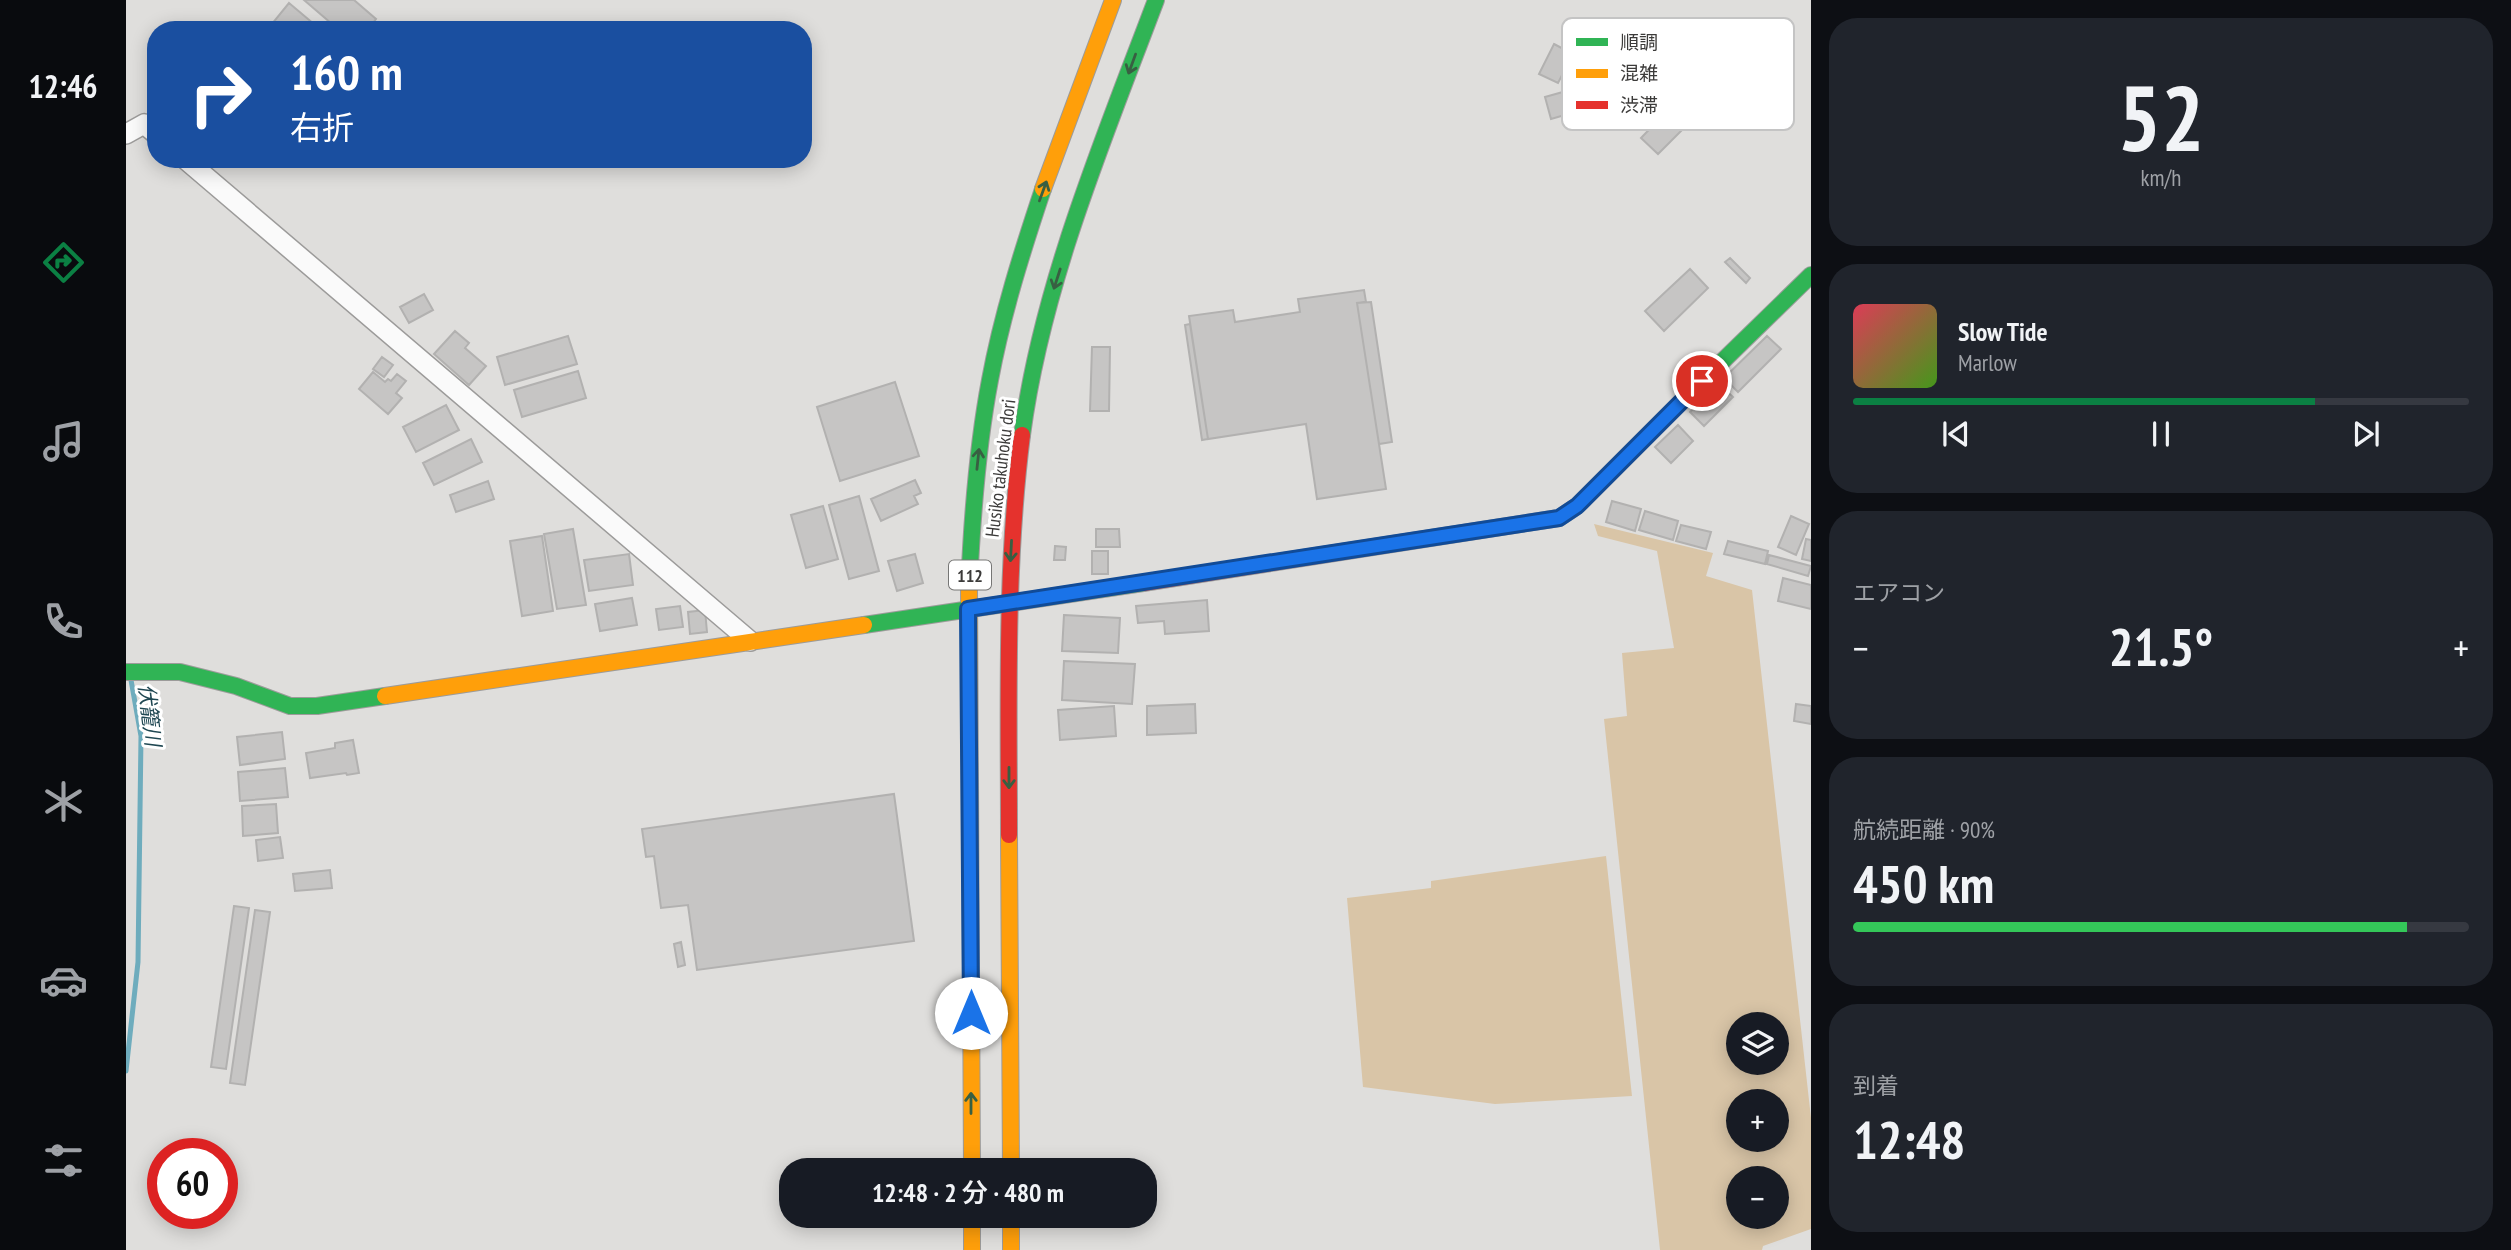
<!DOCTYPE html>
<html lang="ja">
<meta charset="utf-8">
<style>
body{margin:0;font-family:"PT Sans Narrow","Noto Sans JP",sans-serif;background:#20242c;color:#f1f3f6;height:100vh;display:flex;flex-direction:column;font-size:26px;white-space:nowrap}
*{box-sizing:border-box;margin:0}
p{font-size:23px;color:#9ea1a6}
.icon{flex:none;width:38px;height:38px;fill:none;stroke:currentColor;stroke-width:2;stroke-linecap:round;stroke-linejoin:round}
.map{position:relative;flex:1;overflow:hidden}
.panel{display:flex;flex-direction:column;gap:18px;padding:18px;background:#0d0f14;width:700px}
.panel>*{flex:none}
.top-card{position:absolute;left:21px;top:21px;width:665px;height:147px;border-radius:28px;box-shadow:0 4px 18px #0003;background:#1a4fa0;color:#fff;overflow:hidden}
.buttons{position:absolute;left:1600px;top:1012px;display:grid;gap:14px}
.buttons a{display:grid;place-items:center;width:63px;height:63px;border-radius:50%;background:#171b24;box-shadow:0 4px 18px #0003;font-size:35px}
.speed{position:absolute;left:21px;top:1138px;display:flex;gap:14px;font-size:35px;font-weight:700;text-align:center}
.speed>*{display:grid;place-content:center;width:91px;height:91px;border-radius:50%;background:#171b24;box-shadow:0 4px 18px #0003;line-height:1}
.speed .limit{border:10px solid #d22;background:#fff;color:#111}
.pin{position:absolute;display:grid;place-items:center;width:60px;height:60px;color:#fff;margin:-30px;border:4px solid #fff;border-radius:50%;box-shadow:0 2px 7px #0007}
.me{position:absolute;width:77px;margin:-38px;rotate:0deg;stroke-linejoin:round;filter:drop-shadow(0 0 5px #0008)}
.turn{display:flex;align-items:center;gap:24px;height:147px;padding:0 28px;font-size:32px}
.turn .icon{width:91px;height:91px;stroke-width:2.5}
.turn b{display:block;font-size:49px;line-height:60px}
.big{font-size:52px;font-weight:600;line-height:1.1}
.panel .tile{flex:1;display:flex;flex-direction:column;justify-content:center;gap:10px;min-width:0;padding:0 24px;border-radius:28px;background:#20242c}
.panel .dial{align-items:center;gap:0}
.dial b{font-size:91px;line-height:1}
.song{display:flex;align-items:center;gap:21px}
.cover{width:84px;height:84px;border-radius:10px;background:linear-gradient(135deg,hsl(350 70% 55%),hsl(100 70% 35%))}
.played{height:7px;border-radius:4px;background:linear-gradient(90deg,#0b8043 75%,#363941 75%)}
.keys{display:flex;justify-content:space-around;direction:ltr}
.heat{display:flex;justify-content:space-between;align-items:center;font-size:38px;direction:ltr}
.charge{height:10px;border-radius:5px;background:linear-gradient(90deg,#34c759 90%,#363941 0)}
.trip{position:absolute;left:653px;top:1158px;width:378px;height:70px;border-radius:28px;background:#171b24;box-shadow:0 4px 18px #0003;font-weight:600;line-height:70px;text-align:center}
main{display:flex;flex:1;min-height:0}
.tab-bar{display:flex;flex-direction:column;width:126px;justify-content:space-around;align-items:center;background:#090b0e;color:#9ea1a6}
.tab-bar .icon{width:49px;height:49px}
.tab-bar .active{color:#0b8043}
.tab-bar b{font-size:32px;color:#f1f3f6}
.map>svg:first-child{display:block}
.green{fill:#d9c5a7;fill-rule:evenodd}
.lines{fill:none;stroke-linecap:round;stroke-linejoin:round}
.stream{stroke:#6eacbd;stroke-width:5}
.building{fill:#c6c5c4;stroke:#b2b1b0;stroke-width:2}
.street-casing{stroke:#9c9b9a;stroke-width:22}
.fast-casing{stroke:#9c9b9a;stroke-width:18}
.slow-casing{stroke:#9c9b9a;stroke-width:18}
.jam-casing{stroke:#9c9b9a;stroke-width:18}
.street{stroke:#fafafa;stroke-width:19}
.fast{stroke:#30b455;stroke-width:16}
.slow{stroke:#ff9f0a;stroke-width:16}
.jam{stroke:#e5322d;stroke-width:16}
.oneway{stroke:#385f42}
.route-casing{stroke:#114b97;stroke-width:18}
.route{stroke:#1a73e8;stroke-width:12}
.labels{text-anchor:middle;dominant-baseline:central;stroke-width:6;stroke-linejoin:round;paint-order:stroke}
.shield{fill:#fff;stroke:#767675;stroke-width:2}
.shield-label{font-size:18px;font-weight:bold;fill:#3c3b3a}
.street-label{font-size:19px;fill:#3c3b3a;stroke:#fff}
.water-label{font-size:21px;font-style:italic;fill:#1f4752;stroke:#fff}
.key{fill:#fff;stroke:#c4c4c4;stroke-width:2}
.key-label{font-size:19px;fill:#3c3b3a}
</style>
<main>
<nav class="tab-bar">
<b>12:46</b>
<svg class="icon active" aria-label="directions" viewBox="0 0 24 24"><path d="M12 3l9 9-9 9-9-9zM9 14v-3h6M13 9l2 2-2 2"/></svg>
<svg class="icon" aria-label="music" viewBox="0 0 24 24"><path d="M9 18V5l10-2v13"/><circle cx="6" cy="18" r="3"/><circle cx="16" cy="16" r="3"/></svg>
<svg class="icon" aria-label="phone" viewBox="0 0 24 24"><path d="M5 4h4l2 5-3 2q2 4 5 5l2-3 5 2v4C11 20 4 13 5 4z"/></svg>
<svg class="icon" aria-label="climate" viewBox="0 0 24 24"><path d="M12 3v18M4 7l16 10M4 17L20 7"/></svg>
<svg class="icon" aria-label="car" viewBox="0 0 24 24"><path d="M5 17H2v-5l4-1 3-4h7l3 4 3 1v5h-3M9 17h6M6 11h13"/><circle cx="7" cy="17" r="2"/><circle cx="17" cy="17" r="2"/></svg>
<svg class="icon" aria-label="filters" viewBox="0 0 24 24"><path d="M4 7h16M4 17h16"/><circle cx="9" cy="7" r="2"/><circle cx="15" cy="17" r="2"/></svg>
</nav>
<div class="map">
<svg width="1685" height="1250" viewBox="0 0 1685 1250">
<rect width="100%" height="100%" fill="#dfdedc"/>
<path class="green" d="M 1468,524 L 1587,553 L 1580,576 L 1626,590 L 1685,1118 L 1685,1229 L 1637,1246 L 1636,1250 L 1534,1250 L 1478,719 L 1501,716 L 1496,653 L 1548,648 L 1531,551 L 1472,536 ZM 1612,1024 L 1650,1024 L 1650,1062 L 1612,1062 ZM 1612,1101 L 1650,1101 L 1650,1139 L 1612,1139 ZM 1612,1178 L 1650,1178 L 1650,1216 L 1612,1216 Z
M 1480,856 L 1506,1096 L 1369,1104 L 1237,1087 L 1221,898 L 1305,888 L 1305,881 Z"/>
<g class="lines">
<path class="stream" d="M 0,1071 L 12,962 L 15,736 L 5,680"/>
</g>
<path class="building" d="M 178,0 L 228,0 L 250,19 L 242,30 L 213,30 Z
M 163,3 L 195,30 L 151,30 L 145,25 Z
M 1428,44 L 1447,54 L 1432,83 L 1413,74 Z
M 1458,86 L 1463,108 L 1425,119 L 1419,97 Z
M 1545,107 L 1562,124 L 1532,154 L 1515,138 Z
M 1604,258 L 1624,278 L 1620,283 L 1599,262 Z
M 1564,269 L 1582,288 L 1538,331 L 1519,311 Z
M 1238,290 L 1240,302 L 1231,303 L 1260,489 L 1191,499 L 1180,424 L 1082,439 L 1063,316 L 1107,310 L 1109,322 L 1174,312 L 1172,299 Z
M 298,294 L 307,310 L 283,323 L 274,307 Z
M 1245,302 L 1266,442 L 1253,444 L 1231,303 Z
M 1064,324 L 1082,439 L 1076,440 L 1059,325 Z
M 329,331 L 343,343 L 339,348 L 360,366 L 343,385 L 308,354 Z
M 442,336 L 451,364 L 379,385 L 371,357 Z
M 1641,336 L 1655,349 L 1612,392 L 1598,378 Z
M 966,347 L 984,347 L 983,411 L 964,411 Z
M 256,357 L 267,365 L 258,377 L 247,369 Z
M 452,371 L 460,398 L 396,417 L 388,390 Z
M 247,372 L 259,382 L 262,379 L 265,381 L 271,374 L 280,381 L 270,393 L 276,398 L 262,414 L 233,389 Z
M 769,382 L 793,456 L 714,481 L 691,407 Z
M 1593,384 L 1607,397 L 1578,426 L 1564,412 Z
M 320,405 L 333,430 L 290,452 L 277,427 Z
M 1552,425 L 1567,441 L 1545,463 L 1529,447 Z
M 345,439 L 356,462 L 308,485 L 297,463 Z
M 789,480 L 795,493 L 788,496 L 792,504 L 755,521 L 745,499 Z
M 362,481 L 368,499 L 330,512 L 324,495 Z
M 733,496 L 753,571 L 723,579 L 703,505 Z
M 1486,501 L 1515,509 L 1509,531 L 1480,522 Z
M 697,506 L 712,559 L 680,568 L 665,515 Z
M 1519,511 L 1552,521 L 1547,540 L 1513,530 Z
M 1665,516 L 1683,524 L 1670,555 L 1652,547 Z
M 1555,525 L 1585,532 L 1580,549 L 1550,541 Z
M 447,529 L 460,605 L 431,609 L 418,534 Z
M 970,529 L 993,529 L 994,547 L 970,547 Z
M 416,536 L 427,611 L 396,616 L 384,541 Z
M 1680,539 L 1685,540 L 1685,561 L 1676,559 Z
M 1602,541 L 1642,551 L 1639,564 L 1598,554 Z
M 929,546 L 940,547 L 939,560 L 928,560 Z
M 966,551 L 982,551 L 982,574 L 966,574 Z
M 503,554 L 507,585 L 463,591 L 458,560 Z
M 789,554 L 797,583 L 771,591 L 762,561 Z
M 1643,555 L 1685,566 L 1682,576 L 1641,564 Z
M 1657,578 L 1685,585 L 1685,609 L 1652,601 Z
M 506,598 L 511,625 L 474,631 L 469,604 Z
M 1081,600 L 1083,631 L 1039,634 L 1038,621 L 1012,623 L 1010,606 Z
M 554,606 L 557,627 L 533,630 L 530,609 Z
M 579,610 L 581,632 L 564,634 L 562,612 Z
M 938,615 L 994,618 L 992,653 L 936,651 Z
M 938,661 L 1009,664 L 1006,704 L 936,700 Z
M 1069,704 L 1070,733 L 1021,735 L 1021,706 Z
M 1670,704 L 1685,706 L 1685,724 L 1668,721 Z
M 988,706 L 990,736 L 934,740 L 932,710 Z
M 156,732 L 159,759 L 114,765 L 111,737 Z
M 227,740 L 233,773 L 221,775 L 220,773 L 184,778 L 180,753 L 209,748 L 209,743 Z
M 159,768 L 162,797 L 114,801 L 112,772 Z
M 768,794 L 788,941 L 571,970 L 562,905 L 535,908 L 528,856 L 520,857 L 516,829 Z
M 150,804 L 152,833 L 117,836 L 116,806 Z
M 154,837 L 157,858 L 132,861 L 130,840 Z
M 204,870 L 206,888 L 169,891 L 167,874 Z
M 108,906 L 123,908 L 100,1069 L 85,1067 Z
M 129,910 L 144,912 L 119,1085 L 104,1083 Z
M 555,942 L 559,965 L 552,967 L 548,944 Z"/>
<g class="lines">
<g class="street-casing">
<path id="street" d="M 0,134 L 18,124 L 30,134
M 59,159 L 624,641"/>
</g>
<g class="fast-casing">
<path id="fast" d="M 1569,388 L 1685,275
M 896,435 C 916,285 977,141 1030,0
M 843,587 C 846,518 851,448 864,380 C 876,315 896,252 917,189
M 738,625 L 1017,583
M 0,672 L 54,672 L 110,686 L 164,706 L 191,706 L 259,696"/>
</g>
<g class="slow-casing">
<path id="slow" d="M 917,189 L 987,0
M 843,587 L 846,1171
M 259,696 L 738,625
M 883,835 L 885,1171
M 846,1216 L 846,1250
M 885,1216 L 885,1250"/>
</g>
<g class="jam-casing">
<path id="jam" d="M 1017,583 L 1433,518 L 1451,506 L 1569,388
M 883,835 C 883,702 879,568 896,435"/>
</g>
<use href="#street" class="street"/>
<use href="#fast" class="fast"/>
<use href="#slow" class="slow"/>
<use href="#jam" class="jam"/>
</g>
<defs><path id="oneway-shaft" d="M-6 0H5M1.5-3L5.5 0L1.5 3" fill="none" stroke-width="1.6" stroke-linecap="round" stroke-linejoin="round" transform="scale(1.75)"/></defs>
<g class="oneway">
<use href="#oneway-shaft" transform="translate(1006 64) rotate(110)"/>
<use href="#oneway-shaft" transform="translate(917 191) rotate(-70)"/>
<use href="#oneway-shaft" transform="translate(931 279) rotate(108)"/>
<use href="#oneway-shaft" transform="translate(852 459) rotate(-84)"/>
<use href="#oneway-shaft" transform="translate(885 551) rotate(93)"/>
<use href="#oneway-shaft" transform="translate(883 778) rotate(90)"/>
<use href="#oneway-shaft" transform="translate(845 1103) rotate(-90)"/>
</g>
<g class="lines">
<g class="route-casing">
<path id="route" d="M 845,1013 L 842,609 L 1433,518 L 1451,506 L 1576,381"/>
</g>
<use href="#route" class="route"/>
</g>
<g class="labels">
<rect class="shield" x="823" y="560.5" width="42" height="29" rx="5"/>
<g class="shield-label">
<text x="844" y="575">112</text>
</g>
<g class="street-label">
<text transform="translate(874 468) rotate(-83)">Husiko takuhoku dori</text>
</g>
<g class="water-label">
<text transform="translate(24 715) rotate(83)">伏籠川</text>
</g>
</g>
<rect x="1436" y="18" width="232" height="112" rx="10" class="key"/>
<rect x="1450" y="38" width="32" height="8" fill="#30b455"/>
<rect x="1450" y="69" width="32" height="9" fill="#ff9f0a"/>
<rect x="1450" y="101" width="32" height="8" fill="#e5322d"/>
<g class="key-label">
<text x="1494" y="49">順調</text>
<text x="1494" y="80">混雑</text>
<text x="1494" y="112">渋滞</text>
</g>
</svg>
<div class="buttons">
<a><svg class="icon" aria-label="layers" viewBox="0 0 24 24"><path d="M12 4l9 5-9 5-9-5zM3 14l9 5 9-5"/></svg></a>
<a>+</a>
<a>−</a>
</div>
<div class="speed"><div class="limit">60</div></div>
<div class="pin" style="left:1576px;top:381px;background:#d93025"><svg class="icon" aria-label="arrive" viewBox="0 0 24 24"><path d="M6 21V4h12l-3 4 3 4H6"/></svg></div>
<svg class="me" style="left:845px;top:1013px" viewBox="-20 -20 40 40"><circle r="19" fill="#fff"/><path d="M0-13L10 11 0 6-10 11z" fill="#1a73e8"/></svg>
<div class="trip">12:48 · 2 分 · 480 m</div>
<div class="top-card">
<div class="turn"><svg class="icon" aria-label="right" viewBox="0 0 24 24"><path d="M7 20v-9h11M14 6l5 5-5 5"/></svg><div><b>160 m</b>右折</div></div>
</div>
</div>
<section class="panel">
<div class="tile dial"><b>52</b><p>km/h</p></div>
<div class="tile">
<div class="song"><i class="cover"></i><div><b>Slow Tide</b><p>Marlow</p></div></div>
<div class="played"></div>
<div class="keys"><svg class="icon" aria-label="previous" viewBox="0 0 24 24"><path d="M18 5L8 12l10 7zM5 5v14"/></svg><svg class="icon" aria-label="pause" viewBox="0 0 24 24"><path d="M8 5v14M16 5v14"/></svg><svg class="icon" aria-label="next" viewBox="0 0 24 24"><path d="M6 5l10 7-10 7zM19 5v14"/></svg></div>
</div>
<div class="tile"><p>エアコン</p>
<div class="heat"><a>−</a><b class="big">21.5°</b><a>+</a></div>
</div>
<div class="tile"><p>航続距離 · 90%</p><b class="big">450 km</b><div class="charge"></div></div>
<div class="tile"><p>到着</p><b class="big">12:48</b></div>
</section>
</main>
